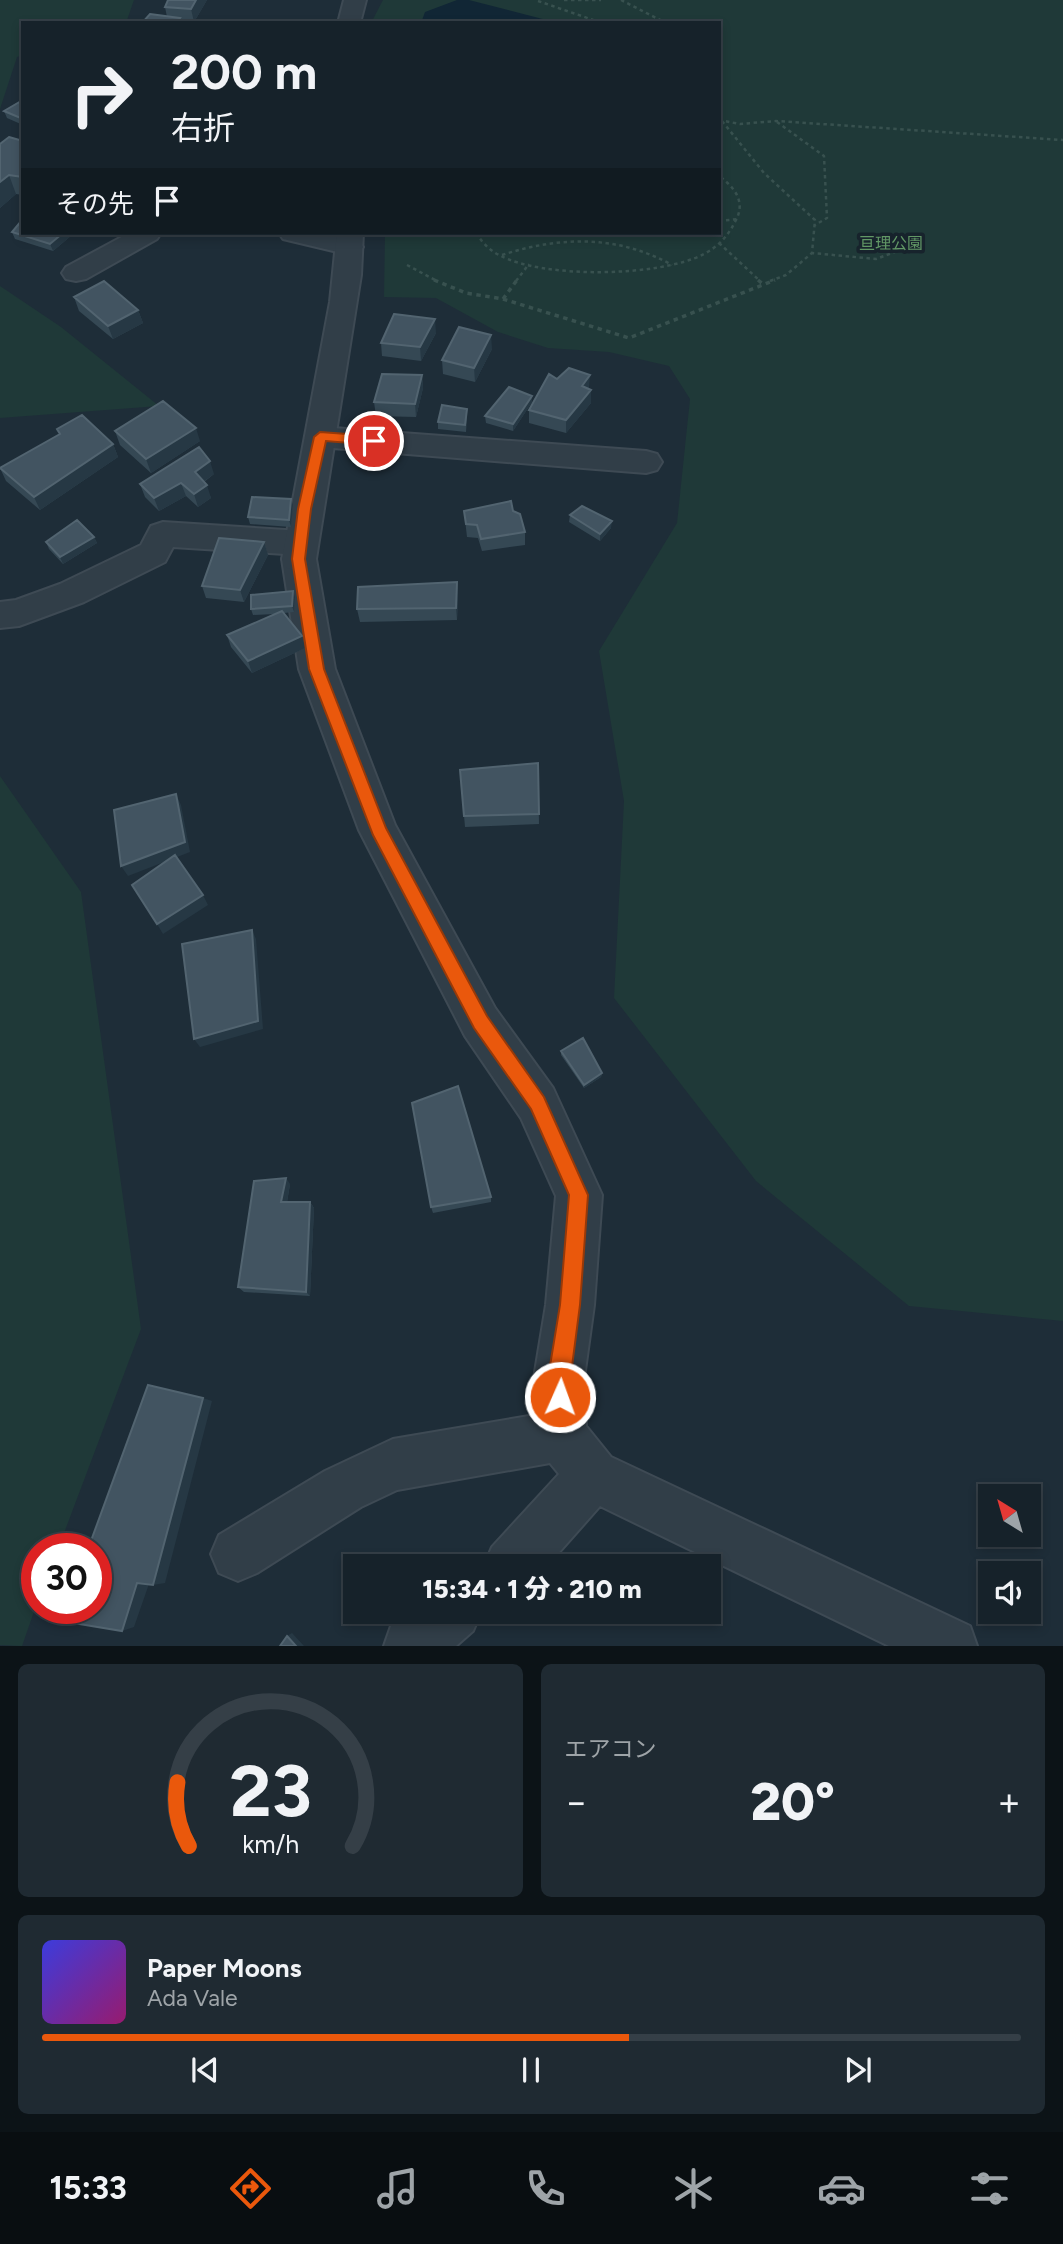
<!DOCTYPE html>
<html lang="ja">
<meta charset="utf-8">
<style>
body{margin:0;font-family:Figtree,"Noto Sans JP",sans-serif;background:#1f2a32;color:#f1f3f6;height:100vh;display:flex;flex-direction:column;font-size:26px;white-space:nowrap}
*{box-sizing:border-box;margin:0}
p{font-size:23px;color:#9ea4a8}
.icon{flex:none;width:38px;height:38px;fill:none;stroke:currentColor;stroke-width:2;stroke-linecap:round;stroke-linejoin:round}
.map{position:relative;height:1646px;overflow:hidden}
.drawer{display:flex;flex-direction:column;gap:18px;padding:18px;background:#0c1317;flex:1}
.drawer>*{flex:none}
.banner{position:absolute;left:21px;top:21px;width:700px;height:214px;border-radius:0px;box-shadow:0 4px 10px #0003,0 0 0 2px #353f47;background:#16222a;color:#f1f3f6;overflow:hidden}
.needle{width:46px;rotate:323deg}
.fabs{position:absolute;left:978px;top:1484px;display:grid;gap:14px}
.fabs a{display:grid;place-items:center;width:63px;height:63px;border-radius:0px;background:#16222a;box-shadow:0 4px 10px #0003,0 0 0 2px #353f47;font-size:35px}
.speed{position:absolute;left:21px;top:1533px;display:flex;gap:14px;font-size:35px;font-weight:700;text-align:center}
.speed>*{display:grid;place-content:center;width:91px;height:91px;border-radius:50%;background:#16222a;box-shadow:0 4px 10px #0003,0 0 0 2px #353f47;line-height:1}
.speed .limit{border:10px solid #d22;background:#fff;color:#111}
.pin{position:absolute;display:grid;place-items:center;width:60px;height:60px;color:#fff;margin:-30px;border:4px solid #fff;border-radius:50%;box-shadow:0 2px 7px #0007}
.me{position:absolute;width:77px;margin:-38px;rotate:2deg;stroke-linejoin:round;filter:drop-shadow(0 0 5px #0008)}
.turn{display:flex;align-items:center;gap:24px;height:147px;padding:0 35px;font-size:32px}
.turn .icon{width:91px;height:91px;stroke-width:2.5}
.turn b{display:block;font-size:49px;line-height:60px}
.then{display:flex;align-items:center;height:66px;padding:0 35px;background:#0003;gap:14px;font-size:26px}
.big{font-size:52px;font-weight:800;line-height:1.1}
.drawer .card{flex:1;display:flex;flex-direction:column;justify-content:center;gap:10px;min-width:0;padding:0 24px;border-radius:10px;background:#1f2a32}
.drawer .dial{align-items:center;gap:0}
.dial svg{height:182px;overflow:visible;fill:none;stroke:#353f47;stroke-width:7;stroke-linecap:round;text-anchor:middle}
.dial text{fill:#f1f3f6;stroke:none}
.song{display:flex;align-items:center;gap:21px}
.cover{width:84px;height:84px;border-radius:10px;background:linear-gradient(135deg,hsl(240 70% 55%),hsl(320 70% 35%))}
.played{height:7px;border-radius:4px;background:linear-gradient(90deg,#ea580c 60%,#353f47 60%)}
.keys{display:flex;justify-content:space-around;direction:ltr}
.heat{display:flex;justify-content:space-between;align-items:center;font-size:38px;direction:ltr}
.drawer .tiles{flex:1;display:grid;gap:18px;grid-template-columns:1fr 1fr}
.card:last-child{grid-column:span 2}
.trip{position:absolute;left:343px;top:1554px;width:378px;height:70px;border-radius:0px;background:#16222a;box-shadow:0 4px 10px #0003,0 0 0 2px #353f47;font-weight:800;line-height:70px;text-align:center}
.tabs{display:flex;height:112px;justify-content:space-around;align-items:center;background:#090e11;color:#9ea4a8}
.tabs .icon{width:49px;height:49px}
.tabs .on{color:#ea580c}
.tabs b{font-size:32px;color:#f1f3f6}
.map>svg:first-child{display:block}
.green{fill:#1f3938}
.water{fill:#112635}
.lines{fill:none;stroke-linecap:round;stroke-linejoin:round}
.minor-casing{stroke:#3e4a54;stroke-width:4}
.tertiary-casing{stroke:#3e4a54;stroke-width:4}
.path-far1{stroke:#38514f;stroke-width:2.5;stroke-dasharray:3.5 3.5;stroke-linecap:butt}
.path{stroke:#38514f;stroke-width:3.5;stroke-dasharray:4.5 4.5;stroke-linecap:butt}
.minor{fill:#313e48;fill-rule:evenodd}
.tertiary{fill:#313e48;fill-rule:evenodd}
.wall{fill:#354854}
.shaded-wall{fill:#263844}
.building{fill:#425461;stroke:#526470;stroke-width:2}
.route{fill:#ea580c;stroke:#983908;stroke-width:2}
.labels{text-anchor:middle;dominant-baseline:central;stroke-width:7;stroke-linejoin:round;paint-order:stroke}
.far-park-label{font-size:16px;fill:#619765;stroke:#17232c}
</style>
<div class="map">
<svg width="1063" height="1646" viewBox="0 0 1063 1646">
<rect width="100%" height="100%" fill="#1e2d38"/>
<path class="green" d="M 0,0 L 134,0 L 126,23 L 23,23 L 23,55 L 17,57 L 0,109 Z
M 383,0 L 1063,0 L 1063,1321 L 909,1306 L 756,1181 L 614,998 L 624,801 L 599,651 L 677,523 L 690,399 L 669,366 L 609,352 L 548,348 L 498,332 L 436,298 L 384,297 L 385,233 L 719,233 L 719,23 L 371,23 Z
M 0,286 L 61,327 L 159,406 L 0,418 Z
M 0,776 L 81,892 L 141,1329 L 58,1549 L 37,1549 L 37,1603 L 22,1646 L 0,1645 Z"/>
<path class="water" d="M 457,0 L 469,0 L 558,23 L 421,23 L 425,12 Z"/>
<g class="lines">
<g class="minor-casing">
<path id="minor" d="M 129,233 L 161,233 L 157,239 L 86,279 L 76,281 L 66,279 L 62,273 L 66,267 Z
M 279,233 L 324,233 L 359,241 L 363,247 L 359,253 L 350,255 L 283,239 Z
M 320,427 L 646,451 L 657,454 L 662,462 L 657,470 L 646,473 L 320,447 L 309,444 L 305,437 L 309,430 Z
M 163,522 L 301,531 L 313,535 L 317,543 L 312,552 L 316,559 L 335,669 L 395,825 L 495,1008 L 553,1088 L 602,1195 L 594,1305 L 584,1378 L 586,1426 L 611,1457 L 970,1626 L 977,1646 L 889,1646 L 600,1506 L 547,1566 L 484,1566 L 492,1547 L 559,1474 L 550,1463 L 397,1490 L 361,1507 L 257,1573 L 238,1581 L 219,1573 L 211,1554 L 219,1535 L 325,1471 L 393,1439 L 535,1415 L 534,1378 L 546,1305 L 556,1196 L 521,1118 L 465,1036 L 359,830 L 299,669 L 282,559 L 285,554 L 173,547 L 165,562 L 84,602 L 19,626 L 0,628 L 0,602 L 16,600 L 60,584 L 141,545 L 151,526 Z
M 410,1612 L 481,1612 L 473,1631 L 456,1646 L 384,1646 L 391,1626 Z"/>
</g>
<g class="tertiary-casing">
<path id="tertiary" d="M 344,0 L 366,0 L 360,23 L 338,23 Z
M 337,233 L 363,233 L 361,275 L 316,559 L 311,568 L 299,571 L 287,568 L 282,559 L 330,302 Z"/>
</g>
<path class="path-far1" d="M 564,0 L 601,0
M 621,0 L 666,23
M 538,1 L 602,23
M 719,120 L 740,124 L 776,121 L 1063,140
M 722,121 L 764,173 L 815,220 L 812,253 L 876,259 L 919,243
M 777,122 L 824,156 L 827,218 L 815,225
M 719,221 L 738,219
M 476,233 C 482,242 489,250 499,255 C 543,279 660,277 704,254 C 719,246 728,236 736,220 C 746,201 734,187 719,176
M 719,243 L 760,281
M 502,255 C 560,236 618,235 672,265
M 407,265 L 437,281
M 516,281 L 529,264
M 770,281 L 786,275 L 812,253"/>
<path class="path" d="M 434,280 L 466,293 L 503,299 L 629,338 L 775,280
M 758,280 L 763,284
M 503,299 L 517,280"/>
<use href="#minor" class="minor"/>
<use href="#tertiary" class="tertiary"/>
</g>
<path class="wall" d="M 168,0 L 207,0 L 194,22 L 181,21 L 181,23 L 142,23 L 167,17 L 165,7 Z
M 23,100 L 23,125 L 7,118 L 4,111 Z
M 23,141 L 23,195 L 16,194 L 0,208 L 0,144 Z
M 12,232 L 71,233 L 72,235 L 53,251 L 15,239 Z
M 74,297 L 138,310 L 143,323 L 113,339 L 79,311 Z
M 436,333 L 421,361 L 382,356 L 381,343 Z
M 492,349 L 475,382 L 443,374 L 442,360 Z
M 422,375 L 423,388 L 416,417 L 376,416 L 374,402 Z
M 557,379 L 589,389 L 591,403 L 566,433 L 529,423 L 529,410 Z
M 532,402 L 513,431 L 486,423 L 485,416 Z
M 467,416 L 466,432 L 438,429 L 438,422 Z
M 57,429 L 113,444 L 118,457 L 40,510 L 6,481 L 0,468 L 60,435 Z
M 115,431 L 200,441 L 151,473 L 120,445 Z
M 214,474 L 204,482 L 211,498 L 198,507 L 186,496 L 159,511 L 145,497 L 140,484 Z
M 293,505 L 291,527 L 250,524 L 248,517 Z
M 464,511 L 513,511 L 525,532 L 525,545 L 482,551 L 478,538 L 467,537 Z
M 570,515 L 611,528 L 600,541 L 569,522 Z
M 94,537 L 97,543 L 63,564 L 49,549 L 46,542 Z
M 264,542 L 268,555 L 244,602 L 206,598 L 202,586 Z
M 457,582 L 458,595 L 457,620 L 360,622 L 357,609 Z
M 295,597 L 294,612 L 284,613 L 305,648 L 252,673 L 231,647 L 227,635 L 275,614 L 253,615 L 251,609 Z
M 538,763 L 539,824 L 465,827 L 460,770 Z
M 561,1051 L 602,1073 L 601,1077 L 584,1088 L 561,1055 Z
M 290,1184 L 287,1202 L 310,1202 L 314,1208 L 310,1296 L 244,1292 L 238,1287 Z
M 491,1197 L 491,1202 L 433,1213 L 431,1207 Z"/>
<path class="shaded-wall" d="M 196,0 L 207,0 L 194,22 L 191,9 Z
M 9,175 L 16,194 L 0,208 L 0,182 Z
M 63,233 L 71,233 L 72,235 L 53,251 L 50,244 Z
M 138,310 L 143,323 L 113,339 L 108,326 Z
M 435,319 L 436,333 L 421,361 L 420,347 Z
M 491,335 L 492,349 L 475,382 L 474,368 Z
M 422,375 L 423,388 L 416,417 L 415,404 Z
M 590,375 L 589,388 L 581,399 L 582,386 Z
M 591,390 L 591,403 L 566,433 L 566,420 Z
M 532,396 L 532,402 L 513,431 L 513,424 Z
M 196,428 L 200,441 L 151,473 L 146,459 Z
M 113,444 L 118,457 L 40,510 L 34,497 Z
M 210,461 L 214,474 L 199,485 L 195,472 Z
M 181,483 L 186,496 L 159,511 L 154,498 Z
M 207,485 L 211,498 L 198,507 L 194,494 Z
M 291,499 L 293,505 L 291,527 L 289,520 Z
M 612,521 L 611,528 L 600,541 L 600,534 Z
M 94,537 L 97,543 L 63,564 L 60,557 Z
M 264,542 L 268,555 L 244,602 L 240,590 Z
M 457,582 L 458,595 L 457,620 L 456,608 Z
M 293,591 L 295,597 L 294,612 L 292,606 Z
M 302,636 L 305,648 L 252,673 L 248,661 Z
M 176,794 L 181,805 L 190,852 L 128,876 L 121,866 Z
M 203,895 L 208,905 L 163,934 L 157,924 Z
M 252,930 L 256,939 L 263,1029 L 200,1047 L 194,1039 Z
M 602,1073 L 601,1077 L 584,1088 L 584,1085 Z
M 286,1178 L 290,1184 L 286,1208 L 281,1202 Z
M 310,1202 L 314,1208 L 310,1296 L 306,1292 Z
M 203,1398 L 212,1401 L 165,1583 L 153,1585 Z
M 150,1581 L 134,1627 L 122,1631 L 137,1583 Z
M 292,1633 L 304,1646 L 296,1646 L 287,1636 Z"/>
<path class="building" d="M 168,0 L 196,0 L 191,9 L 165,7 Z
M 150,14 L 180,18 L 176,23 L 142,23 Z
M 23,100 L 23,119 L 4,111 Z
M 9,137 L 23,141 L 23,177 L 9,175 L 0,182 L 0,144 Z
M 22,220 L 23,233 L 63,233 L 50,244 L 12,232 Z
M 104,281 L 138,310 L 108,326 L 74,297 Z
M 394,314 L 435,319 L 420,347 L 381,343 Z
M 459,327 L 491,335 L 474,368 L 442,360 Z
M 569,368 L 590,375 L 582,386 L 591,390 L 566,420 L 529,410 L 549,374 L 557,379 Z
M 382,374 L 422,375 L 415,404 L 374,402 Z
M 509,387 L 532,396 L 513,424 L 485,416 Z
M 163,401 L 196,428 L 146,459 L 115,431 Z
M 442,405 L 467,409 L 465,425 L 438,422 Z
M 82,415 L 113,444 L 34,497 L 0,468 L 60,434 L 57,429 Z
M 199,447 L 210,461 L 195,472 L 207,485 L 194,494 L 181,483 L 154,498 L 140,484 Z
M 252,497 L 291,499 L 289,520 L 248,517 Z
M 511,501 L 513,511 L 520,514 L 525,532 L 481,539 L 477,525 L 466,524 L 464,511 Z
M 582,506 L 612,521 L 600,534 L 570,515 Z
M 77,520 L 94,537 L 60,557 L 46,542 Z
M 219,538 L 264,542 L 240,590 L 202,586 Z
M 457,582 L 456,608 L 357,609 L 358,587 Z
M 293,591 L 292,606 L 251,609 L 251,595 Z
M 282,611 L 302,636 L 248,661 L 227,635 Z
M 538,763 L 539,814 L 464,816 L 460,770 Z
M 176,794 L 185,842 L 121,866 L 114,810 Z
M 175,855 L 203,895 L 157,924 L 132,885 Z
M 252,930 L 258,1021 L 194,1039 L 182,944 Z
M 583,1038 L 602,1073 L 584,1085 L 561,1051 Z
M 458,1086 L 491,1197 L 431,1207 L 412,1103 Z
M 286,1178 L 281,1202 L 310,1202 L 306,1292 L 238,1287 L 254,1181 Z
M 148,1385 L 203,1398 L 153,1585 L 137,1583 L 122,1631 L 61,1621 L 66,1608 L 96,1608 L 96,1549 L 88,1549 Z
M 287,1636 L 296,1646 L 280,1646 Z"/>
<path class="route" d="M 320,432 L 374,436 L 381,441 L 374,445 L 326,441 L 311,509 L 305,559 L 324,669 L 386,828 L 487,1016 L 544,1097 L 588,1195 L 580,1305 L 567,1405 L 560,1408 L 552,1405 L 548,1378 L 560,1305 L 569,1195 L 531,1109 L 474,1028 L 373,835 L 309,669 L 292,559 L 298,509 L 314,437 Z"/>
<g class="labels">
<g class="far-park-label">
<text x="891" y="243">亘理公園</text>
</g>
</g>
</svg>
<div class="fabs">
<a><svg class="needle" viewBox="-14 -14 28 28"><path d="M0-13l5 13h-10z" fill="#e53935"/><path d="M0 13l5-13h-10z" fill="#9ea4a8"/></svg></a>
<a><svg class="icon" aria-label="sound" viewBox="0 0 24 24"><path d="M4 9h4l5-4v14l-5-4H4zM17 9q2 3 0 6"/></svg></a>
</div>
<div class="speed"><div class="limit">30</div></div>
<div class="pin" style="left:374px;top:441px;background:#d93025"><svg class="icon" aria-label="arrive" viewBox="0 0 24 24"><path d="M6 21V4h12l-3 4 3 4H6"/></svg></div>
<svg class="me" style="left:560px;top:1397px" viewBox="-20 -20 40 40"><circle r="17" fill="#ea580c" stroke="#fff" stroke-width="3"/><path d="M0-11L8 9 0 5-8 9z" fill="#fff"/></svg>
<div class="trip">15:34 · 1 分 · 210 m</div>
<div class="banner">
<div class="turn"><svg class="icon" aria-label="right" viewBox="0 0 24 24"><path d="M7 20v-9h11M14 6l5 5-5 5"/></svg><div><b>200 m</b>右折</div></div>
<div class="then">その先<svg class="icon" aria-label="arrive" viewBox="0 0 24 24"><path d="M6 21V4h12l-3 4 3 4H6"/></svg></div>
</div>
</div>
<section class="drawer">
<div class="tiles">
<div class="card dial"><svg viewBox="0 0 100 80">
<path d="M14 69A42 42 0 1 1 86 69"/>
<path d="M14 69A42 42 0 0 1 9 41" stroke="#ea580c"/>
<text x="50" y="56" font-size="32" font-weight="700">23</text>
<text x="50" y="72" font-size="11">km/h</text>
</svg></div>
<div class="card"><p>エアコン</p>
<div class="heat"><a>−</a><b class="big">20°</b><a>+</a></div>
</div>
<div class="card">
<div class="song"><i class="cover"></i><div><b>Paper Moons</b><p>Ada Vale</p></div></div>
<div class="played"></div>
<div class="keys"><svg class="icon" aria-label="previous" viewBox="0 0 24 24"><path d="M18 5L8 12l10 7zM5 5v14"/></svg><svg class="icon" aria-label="pause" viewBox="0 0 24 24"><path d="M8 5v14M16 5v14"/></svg><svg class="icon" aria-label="next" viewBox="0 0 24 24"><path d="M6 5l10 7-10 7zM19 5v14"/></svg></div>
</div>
</div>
</section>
<nav class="tabs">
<b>15:33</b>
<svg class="icon on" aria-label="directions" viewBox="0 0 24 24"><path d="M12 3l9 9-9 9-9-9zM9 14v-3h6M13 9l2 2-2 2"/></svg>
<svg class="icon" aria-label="music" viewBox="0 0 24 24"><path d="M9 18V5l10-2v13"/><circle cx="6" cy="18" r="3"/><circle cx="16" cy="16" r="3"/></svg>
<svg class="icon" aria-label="phone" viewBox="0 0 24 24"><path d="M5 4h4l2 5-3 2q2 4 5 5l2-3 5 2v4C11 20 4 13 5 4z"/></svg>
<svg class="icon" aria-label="climate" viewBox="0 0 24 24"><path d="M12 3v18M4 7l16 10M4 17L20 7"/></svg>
<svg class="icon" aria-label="car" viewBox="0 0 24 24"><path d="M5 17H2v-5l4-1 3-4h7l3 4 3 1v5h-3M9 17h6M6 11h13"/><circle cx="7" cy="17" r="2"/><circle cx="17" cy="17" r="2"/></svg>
<svg class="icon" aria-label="filters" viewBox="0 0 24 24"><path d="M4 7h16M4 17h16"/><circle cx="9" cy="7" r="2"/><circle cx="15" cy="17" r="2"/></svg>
</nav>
